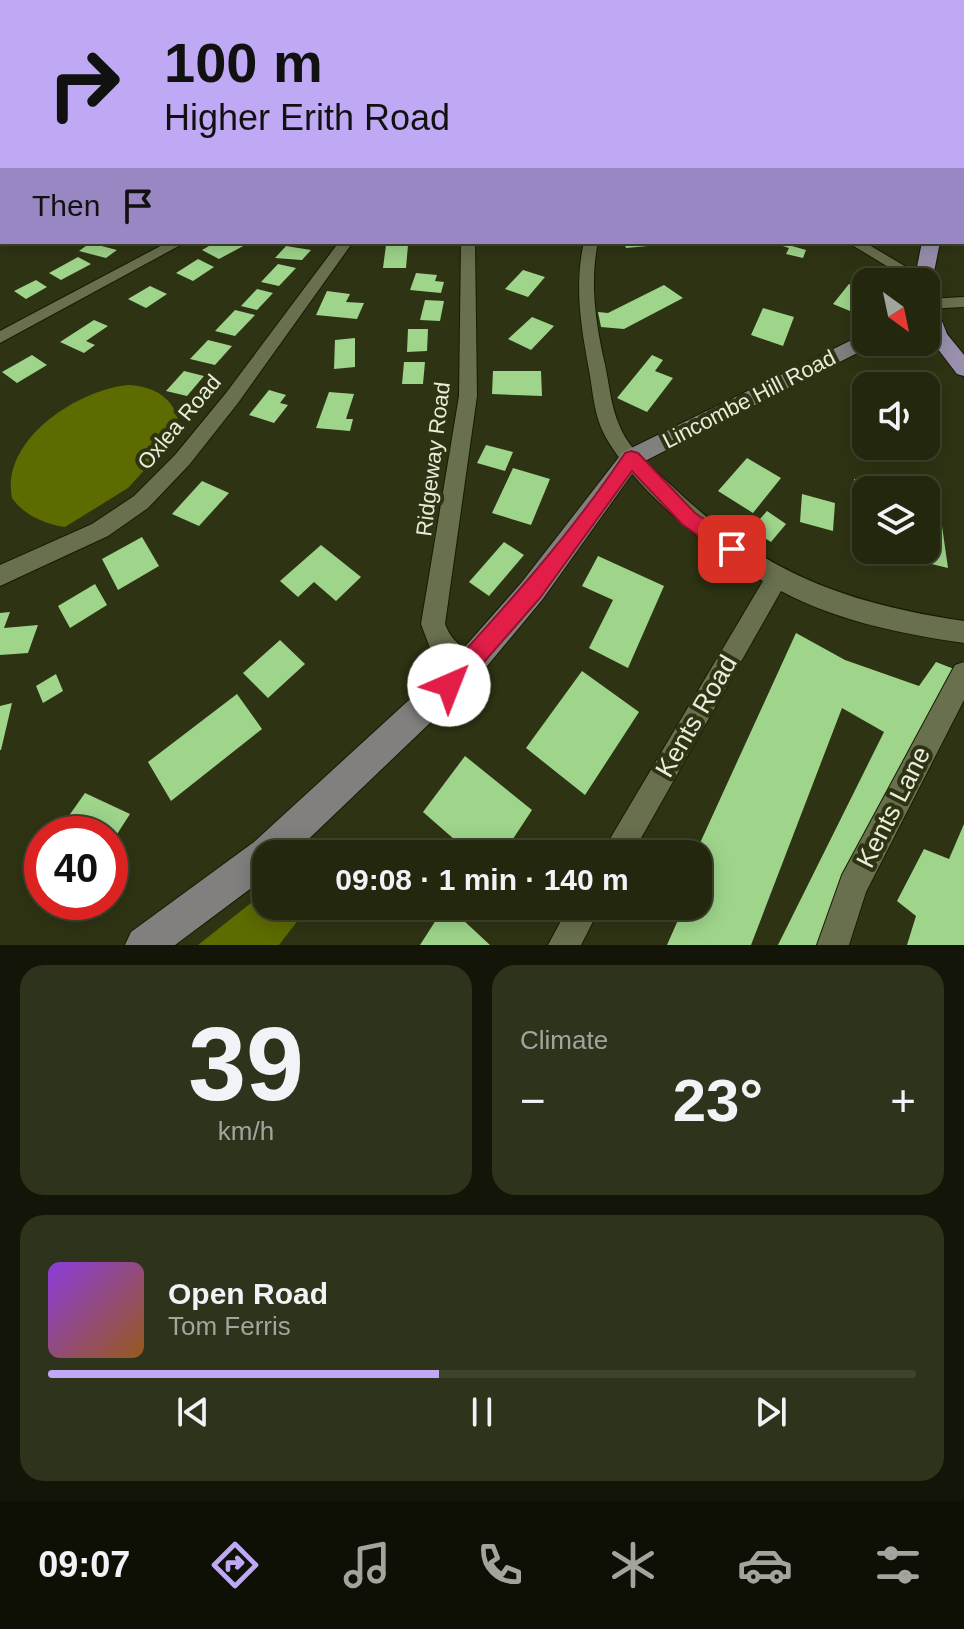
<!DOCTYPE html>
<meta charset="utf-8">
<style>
body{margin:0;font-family:Arial,sans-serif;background:#2e331c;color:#f1f3f6;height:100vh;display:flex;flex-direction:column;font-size:30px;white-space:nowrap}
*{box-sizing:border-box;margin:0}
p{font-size:26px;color:#a2a59e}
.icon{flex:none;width:44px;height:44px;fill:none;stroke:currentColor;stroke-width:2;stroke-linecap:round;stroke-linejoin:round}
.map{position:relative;height:945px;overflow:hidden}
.details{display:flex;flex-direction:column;gap:20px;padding:20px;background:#131508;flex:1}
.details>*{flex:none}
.guide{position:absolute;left:0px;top:0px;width:964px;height:244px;box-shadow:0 4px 20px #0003,0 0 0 2px #3f442e;background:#bfa9f4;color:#111;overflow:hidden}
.needle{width:52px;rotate:147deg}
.buttons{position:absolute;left:852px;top:268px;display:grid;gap:16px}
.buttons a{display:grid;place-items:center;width:88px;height:88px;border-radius:16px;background:#22270e;box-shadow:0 4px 20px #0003,0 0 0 2px #3f442e;font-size:40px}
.speed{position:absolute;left:24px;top:816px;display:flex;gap:16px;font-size:40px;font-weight:700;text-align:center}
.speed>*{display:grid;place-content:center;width:104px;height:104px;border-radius:50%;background:#22270e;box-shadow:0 4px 20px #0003,0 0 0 2px #3f442e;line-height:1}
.speed .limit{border:12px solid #d22;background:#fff;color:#111}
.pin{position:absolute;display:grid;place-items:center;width:68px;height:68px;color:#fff;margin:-34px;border-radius:16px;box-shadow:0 4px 12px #0006}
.me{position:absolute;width:88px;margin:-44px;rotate:44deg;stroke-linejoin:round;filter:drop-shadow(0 0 6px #0008)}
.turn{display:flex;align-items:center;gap:28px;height:168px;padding:0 32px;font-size:36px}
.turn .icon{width:104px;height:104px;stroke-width:2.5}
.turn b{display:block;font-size:56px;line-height:68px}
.then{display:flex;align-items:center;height:76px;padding:0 32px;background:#0003;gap:16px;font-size:30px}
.big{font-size:60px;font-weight:800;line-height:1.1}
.details .card{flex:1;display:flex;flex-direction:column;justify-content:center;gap:12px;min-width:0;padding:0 28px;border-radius:24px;background:#2e331c}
.details .dial{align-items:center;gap:0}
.dial b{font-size:104px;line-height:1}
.song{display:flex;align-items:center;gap:24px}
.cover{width:96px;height:96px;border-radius:12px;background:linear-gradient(135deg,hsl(270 70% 55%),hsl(30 70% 35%))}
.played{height:8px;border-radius:4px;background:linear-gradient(90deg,#bfa9f4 45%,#3f442e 45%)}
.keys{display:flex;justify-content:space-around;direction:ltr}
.heat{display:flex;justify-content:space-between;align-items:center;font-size:44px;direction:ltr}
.details .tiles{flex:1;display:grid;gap:20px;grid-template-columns:1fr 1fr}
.card:last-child{grid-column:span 2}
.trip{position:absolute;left:252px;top:840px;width:460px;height:80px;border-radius:24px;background:#22270e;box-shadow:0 4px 20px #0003,0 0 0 2px #3f442e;font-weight:800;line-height:80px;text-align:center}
.dock{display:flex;height:128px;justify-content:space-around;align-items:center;background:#0e1006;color:#a2a59e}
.dock .icon{width:56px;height:56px}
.dock .active{color:#bfa9f4}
.dock b{font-size:36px;color:#f1f3f6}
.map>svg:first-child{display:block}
.forest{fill:#5e6b01}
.building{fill:#9fd58b}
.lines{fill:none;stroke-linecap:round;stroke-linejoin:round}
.lane-casing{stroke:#171b00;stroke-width:12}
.street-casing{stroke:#171b00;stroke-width:2}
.secondary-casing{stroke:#171b00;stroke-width:2}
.primary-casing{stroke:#171b00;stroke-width:2}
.lane{stroke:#69704e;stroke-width:10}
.street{fill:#69704e;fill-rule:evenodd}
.secondary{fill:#82807e;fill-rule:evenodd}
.primary{fill:#9a90ad;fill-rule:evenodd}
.route{fill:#e11d48;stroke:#92132f;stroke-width:2}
.labels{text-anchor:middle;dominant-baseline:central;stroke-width:8;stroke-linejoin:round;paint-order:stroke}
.street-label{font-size:22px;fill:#e8edda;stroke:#2e3413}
.near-street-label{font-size:26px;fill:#e8edda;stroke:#2e3413}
</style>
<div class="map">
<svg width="964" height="945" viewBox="0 0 964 945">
<rect width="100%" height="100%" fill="#2e3413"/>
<path class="forest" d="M 129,385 C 158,387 179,401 179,432 L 128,488 L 65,527 C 44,524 24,515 12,498 C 0,438 82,388 129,385 Z
M 266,891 L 266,906 L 309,906 L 279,945 L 198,945 Z"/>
<path class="building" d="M 216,242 L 242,242 L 247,244 L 219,259 L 202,250 Z
M 624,242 L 670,242 L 670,244 L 626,248 Z
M 770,242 L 793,242 L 792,246 L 806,250 L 803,258 L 786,254 L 789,248 Z
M 90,243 L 117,250 L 106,258 L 79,251 Z
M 386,245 L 408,245 L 406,268 L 383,268 Z
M 286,246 L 311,250 L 302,260 L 275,258 Z
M 78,257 L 91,264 L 61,280 L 49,273 Z
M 198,259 L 214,267 L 193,281 L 176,273 Z
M 278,264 L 296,268 L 279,286 L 261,282 Z
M 523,270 L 545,277 L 528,297 L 505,289 Z
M 416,273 L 437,275 L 435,281 L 444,282 L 441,293 L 410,290 Z
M 36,280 L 47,287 L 26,299 L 14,291 Z
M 849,284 L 866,290 L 866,311 L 862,316 L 833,304 Z
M 664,285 L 683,298 L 624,329 L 601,327 L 598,312 L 608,313 Z
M 150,286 L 167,294 L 146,308 L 128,299 Z
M 257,289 L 273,293 L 257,310 L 241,306 Z
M 327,291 L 350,294 L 346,302 L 364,303 L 357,319 L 316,315 Z
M 425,300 L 444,301 L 440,321 L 420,320 Z
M 763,308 L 794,317 L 783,346 L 751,335 Z
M 235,310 L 255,315 L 235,336 L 215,331 Z
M 532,317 L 554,326 L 531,350 L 508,339 Z
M 94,320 L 108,326 L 86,341 L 95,345 L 84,353 L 60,342 Z
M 408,329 L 428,329 L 427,351 L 407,352 Z
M 355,338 L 355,367 L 334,369 L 335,340 Z
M 208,340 L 232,346 L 215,365 L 190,359 Z
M 32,355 L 47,365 L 17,383 L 2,372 Z
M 652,355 L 663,360 L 655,371 L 673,378 L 647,412 L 617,398 Z
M 404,362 L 425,362 L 423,384 L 402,384 Z
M 184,371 L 204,376 L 187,396 L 166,391 Z
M 493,371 L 541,371 L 542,396 L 492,394 Z
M 891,372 L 925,379 L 926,386 L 892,386 Z
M 269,390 L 286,395 L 280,403 L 288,405 L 274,423 L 249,415 Z
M 329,392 L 354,394 L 346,419 L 353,419 L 350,431 L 316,428 Z
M 486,445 L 513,452 L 505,471 L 477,463 Z
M 747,458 L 781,478 L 753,513 L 718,491 Z
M 513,468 L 550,479 L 531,525 L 492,513 Z
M 854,479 L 898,489 L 866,490 L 866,548 L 858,546 Z
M 202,481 L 229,493 L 199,526 L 172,514 Z
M 802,494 L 835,503 L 833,531 L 800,522 Z
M 926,495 L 938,498 L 948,568 L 878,551 L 926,550 Z
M 767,511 L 786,524 L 771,542 L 751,529 Z
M 142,537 L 159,566 L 118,590 L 102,559 Z
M 504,542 L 524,555 L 489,596 L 469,582 Z
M 321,545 L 361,577 L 336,601 L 314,582 L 298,597 L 280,581 Z
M 598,556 L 664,586 L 628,668 L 589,648 L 613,600 L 582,586 Z
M 95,584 L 107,605 L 70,628 L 58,606 Z
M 10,612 L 4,628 L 38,625 L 28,653 L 0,655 L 0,613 Z
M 796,633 L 845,660 L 919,686 L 936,662 L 954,669 L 818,945 L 778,945 L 884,732 L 842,708 L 751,945 L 667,945 L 678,920 L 668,912 L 671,906 L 698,906 L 698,854 L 695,854 Z
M 280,640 L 305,664 L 268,698 L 243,673 Z
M 582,671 L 639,712 L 585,795 L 526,748 Z
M 56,674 L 63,691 L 43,703 L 36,686 Z
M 237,694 L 262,729 L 171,801 L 148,762 Z
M 12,703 L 1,750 L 0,750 L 0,706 Z
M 465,756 L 532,810 L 503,854 L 471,854 L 423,812 Z
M 85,793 L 130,814 L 110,845 L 110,834 L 56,834 Z
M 964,824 L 964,945 L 907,945 L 916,916 L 897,901 L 924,849 L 949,859 Z
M 445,906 L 448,906 L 490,945 L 420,945 Z"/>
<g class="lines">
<g class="lane-casing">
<path id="lane" d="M 229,2 L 236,0"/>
</g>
<g class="street-casing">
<path id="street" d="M 273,0 L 302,0 L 304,2 L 275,2 Z
M 551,0 L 561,0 L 550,2 Z
M 746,0 L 754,0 L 754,2 L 746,2 Z
M 936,0 L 945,0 L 946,2 L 937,2 Z
M 0,116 L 2,116 L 2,122 L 0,122 Z
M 962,200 L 964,200 L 964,208 L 962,208 Z
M 168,242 L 186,242 L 0,343 L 0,331 Z
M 339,242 L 353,242 L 238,403 L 189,465 L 148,508 L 108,536 L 0,586 L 0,565 L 92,524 L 134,496 L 175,455 L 226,393 Z
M 461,242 L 475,242 L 477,396 L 445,624 C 454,648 471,648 479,667 L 476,675 L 467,679 L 433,656 L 421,624 L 459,396 Z
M 584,242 L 598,242 C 590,281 595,318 603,356 C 609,379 610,406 620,427 C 630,451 654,469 672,486 C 762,572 843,603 964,621 L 964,643 C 902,634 837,621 781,591 L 632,854 L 601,854 L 763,581 C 711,553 633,487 605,436 C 594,416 593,392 589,370 C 581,326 574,286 584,242 Z
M 847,242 L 864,242 L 930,281 L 926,285 L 926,282 L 913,282 Z
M 964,297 L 964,307 L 926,309 L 926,299 Z
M 964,662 L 964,700 L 866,892 L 849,945 L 817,945 L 842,875 L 955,665 Z
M 569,906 L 601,906 L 581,945 L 548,945 Z"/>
</g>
<g class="secondary-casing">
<path id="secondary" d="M 81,0 L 97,0 L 80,2 Z
M 925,0 L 936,0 L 937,2 L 926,2 Z
M 962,6 L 964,6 L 964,13 L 962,13 Z
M 0,25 L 2,25 L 2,31 L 0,31 Z
M 866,333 L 866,342 L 875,342 L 873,345 L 639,464 L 542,600 L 478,677 L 293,854 L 266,854 L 266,877 L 175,945 L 125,945 L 131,932 L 254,842 L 456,657 L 522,582 L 623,452 Z"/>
</g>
<g class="primary-casing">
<path id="primary" d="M 922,242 L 940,242 L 932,282 L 926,287 L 926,282 L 914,282 Z
M 926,297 L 935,303 L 947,334 L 964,355 L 964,376 L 957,374 L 928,336 Z"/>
</g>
<use href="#lane" class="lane"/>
<use href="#street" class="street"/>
<use href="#secondary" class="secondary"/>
<use href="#primary" class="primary"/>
</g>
<path class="route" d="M 631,451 L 638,453 L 695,513 L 739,543 L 742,549 L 739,555 L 732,557 L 725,555 L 682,524 L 632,471 L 540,598 L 457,693 L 449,696 L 441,693 L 437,685 L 441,677 C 506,606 571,534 625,453 Z"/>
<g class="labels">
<g class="street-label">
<text transform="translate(749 399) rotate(-27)">Lincombe Hill Road</text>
<text transform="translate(179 422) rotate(-50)">Oxlea Road</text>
<text transform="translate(433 459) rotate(-83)">Ridgeway Road</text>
</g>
<g class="near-street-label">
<text transform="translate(696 716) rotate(-60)">Kents Road</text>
<text transform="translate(893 807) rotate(-63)">Kents Lane</text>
</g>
</g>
</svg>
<div class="buttons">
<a><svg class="needle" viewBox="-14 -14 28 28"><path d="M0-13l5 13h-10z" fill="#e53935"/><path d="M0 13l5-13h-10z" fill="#a2a59e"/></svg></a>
<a><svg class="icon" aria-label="sound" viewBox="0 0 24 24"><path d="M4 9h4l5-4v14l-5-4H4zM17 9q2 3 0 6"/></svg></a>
<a><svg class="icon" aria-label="layers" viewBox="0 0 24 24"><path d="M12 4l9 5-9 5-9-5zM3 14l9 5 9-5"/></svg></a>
</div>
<div class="speed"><div class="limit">40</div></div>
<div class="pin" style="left:732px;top:549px;background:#d93025"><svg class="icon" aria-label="arrive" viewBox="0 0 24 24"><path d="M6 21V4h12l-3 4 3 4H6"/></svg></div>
<svg class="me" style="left:449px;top:685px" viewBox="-20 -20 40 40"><circle r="19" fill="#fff"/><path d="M0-13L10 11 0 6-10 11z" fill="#e11d48"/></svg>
<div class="trip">09:08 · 1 min · 140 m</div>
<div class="guide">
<div class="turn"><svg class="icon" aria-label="right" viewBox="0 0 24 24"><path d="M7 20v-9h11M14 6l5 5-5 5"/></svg><div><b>100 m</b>Higher Erith Road</div></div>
<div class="then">Then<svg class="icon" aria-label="arrive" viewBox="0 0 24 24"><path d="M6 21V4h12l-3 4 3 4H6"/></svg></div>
</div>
</div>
<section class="details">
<div class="tiles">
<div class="card dial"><b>39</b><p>km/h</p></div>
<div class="card"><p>Climate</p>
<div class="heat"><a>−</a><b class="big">23°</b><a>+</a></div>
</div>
<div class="card">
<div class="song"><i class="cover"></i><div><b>Open Road</b><p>Tom Ferris</p></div></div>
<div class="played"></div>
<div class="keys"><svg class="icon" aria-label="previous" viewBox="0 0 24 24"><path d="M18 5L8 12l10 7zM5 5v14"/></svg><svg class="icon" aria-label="pause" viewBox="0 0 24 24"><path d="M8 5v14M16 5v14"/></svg><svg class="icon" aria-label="next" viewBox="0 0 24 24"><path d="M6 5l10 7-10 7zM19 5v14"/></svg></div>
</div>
</div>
</section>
<nav class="dock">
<b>09:07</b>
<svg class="icon active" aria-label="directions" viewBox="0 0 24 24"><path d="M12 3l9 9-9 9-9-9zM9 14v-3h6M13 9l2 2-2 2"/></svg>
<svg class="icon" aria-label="music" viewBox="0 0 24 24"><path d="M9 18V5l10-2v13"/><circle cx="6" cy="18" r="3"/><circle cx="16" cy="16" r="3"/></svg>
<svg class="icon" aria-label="phone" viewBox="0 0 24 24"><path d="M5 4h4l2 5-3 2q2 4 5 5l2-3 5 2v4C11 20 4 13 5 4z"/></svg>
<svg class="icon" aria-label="climate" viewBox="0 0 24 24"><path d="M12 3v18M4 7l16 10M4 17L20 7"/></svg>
<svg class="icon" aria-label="car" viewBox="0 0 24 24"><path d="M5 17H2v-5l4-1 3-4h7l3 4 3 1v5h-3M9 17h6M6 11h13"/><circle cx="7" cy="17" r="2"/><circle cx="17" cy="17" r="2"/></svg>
<svg class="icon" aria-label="filters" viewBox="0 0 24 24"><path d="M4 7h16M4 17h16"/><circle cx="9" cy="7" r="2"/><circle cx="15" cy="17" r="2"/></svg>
</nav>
